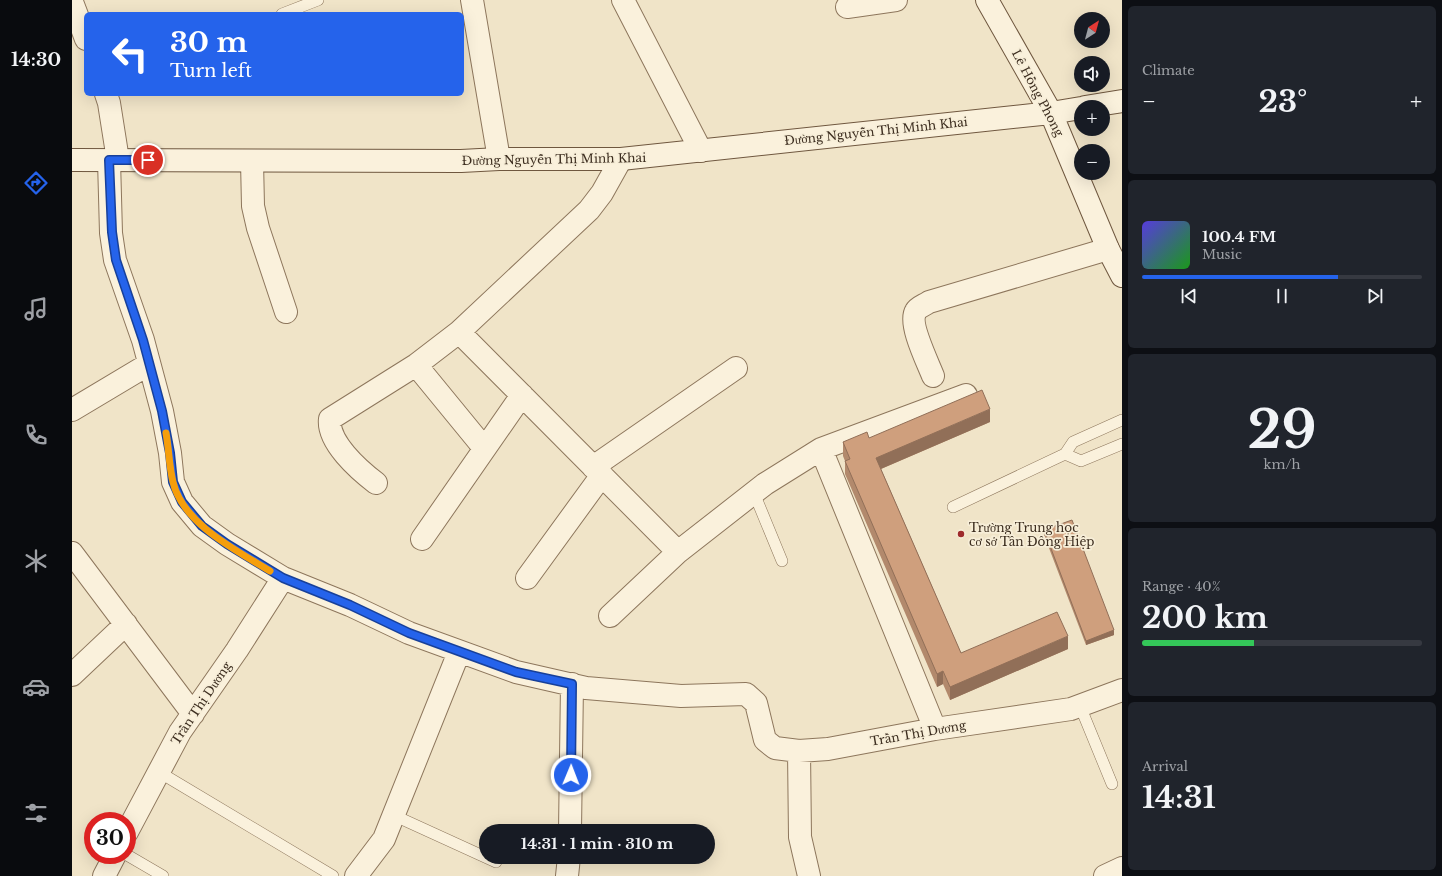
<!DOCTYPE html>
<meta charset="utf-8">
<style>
body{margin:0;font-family:"Libre Baskerville",serif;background:#20242c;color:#f1f3f6;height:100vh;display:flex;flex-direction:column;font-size:15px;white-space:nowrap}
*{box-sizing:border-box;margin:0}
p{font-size:13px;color:#9ea1a6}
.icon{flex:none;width:22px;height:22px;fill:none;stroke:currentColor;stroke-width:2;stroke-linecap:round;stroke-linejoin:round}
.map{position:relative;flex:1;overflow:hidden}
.sheet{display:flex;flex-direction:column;gap:6px;padding:6px;background:#0d0f14;width:320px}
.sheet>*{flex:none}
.guide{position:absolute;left:12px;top:12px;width:380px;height:84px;border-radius:6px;box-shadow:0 4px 16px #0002;background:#2563eb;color:#fff;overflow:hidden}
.needle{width:26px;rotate:36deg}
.fabs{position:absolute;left:1002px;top:12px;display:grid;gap:8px}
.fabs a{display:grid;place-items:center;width:36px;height:36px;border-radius:50%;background:#171b24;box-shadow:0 4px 16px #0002;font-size:20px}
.speed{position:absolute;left:12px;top:812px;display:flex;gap:8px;font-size:20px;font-weight:700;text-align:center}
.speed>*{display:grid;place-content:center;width:52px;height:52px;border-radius:50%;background:#171b24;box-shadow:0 4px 16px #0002;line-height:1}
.speed .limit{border:6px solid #d22;background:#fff;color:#111}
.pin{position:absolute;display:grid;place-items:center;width:34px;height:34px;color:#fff;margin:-17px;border:2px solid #fff;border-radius:50%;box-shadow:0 1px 4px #0007}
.me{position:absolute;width:44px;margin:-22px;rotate:1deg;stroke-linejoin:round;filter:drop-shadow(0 0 3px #0008)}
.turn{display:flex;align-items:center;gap:14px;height:84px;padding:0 20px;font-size:18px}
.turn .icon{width:52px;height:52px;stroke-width:2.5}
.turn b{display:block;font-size:28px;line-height:34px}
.big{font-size:30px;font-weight:700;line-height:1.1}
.sheet .card{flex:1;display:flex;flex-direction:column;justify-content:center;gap:6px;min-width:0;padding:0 14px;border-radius:6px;background:#20242c}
.sheet .dial{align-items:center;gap:0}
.dial b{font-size:52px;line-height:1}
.song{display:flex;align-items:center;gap:12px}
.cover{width:48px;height:48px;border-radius:6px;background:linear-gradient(135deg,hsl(250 70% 55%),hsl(120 70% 35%))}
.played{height:4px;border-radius:2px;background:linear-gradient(90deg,#2563eb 70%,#363941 70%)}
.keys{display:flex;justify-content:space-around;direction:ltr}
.heat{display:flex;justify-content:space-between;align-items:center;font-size:22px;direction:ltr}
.charge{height:6px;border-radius:3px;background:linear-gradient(90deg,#34c759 40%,#363941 0)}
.trip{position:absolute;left:407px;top:824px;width:236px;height:40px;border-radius:20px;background:#171b24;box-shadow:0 4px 16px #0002;font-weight:700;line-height:40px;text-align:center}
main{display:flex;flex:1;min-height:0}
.tab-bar{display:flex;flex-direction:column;width:72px;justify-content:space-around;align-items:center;background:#090b0e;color:#9ea1a6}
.tab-bar .icon{width:28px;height:28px}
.tab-bar .active{color:#2563eb}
.tab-bar b{font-size:18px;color:#f1f3f6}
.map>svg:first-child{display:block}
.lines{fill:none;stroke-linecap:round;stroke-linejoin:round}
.lane-casing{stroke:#8d765c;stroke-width:12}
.street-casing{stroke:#8d765c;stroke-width:24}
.secondary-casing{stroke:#6f573f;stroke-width:24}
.lane{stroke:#faf1dc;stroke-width:11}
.street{stroke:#faf1dc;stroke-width:22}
.secondary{stroke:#faf1dc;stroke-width:22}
.wall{fill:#b2896c}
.shaded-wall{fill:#916f58}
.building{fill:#cf9f7d;stroke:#916f58}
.route-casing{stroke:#184099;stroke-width:10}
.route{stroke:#2563eb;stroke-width:7}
.slow{stroke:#f59e0b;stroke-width:7}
.poi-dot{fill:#9e2a2b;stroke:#f7eed8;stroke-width:1.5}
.labels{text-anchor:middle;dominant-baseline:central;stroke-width:3.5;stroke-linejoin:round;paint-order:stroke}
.street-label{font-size:12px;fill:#3d2e20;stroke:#f7eed8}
.poi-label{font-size:12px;fill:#3d2e20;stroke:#f7eed8;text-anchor:start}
</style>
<main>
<nav class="tab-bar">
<b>14:30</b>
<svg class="icon active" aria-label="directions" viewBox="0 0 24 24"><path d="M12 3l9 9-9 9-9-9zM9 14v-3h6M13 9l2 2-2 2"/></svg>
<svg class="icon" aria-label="music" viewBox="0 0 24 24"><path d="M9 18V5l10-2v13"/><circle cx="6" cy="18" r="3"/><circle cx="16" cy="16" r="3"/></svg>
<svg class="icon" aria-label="phone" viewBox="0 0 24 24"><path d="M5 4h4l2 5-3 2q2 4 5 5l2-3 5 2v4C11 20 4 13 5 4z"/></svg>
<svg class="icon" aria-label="climate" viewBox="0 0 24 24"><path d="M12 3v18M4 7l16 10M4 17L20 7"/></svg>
<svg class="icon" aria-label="car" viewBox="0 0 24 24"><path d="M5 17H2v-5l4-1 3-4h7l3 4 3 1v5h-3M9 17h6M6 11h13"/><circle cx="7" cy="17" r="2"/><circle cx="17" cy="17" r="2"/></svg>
<svg class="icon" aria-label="filters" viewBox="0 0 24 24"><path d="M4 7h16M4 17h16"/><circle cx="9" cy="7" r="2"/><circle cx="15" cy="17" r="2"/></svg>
</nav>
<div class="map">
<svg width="1050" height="876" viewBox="0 0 1050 876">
<rect width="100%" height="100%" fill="#f0e4c8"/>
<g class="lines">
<g class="lane-casing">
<path id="lane" d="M 210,14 L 246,0
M 1050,420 L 1001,442 L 993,454 L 1009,461 L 1050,444
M 682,493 L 710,561
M 881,507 L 993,454
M 1008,706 L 1040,784
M 87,772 L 261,876
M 321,815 L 424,862
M 55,855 L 91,876"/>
</g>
<g class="street-casing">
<path id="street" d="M 400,0 L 427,159
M 551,0 L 629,151
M 0,2 L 14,39
M 775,7 L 824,0
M 34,94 L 37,103 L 46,160
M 37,160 L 39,233 L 43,260 L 71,340 L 90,411 L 98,453 L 101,482 L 110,502 L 130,526 L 155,544 L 211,578 L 278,605 L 337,633 L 444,672 L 514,688 L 609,696 L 674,694 L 684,703 L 693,740 L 703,748 L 727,751 L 756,749 L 863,729 L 999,709 L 1050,690
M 180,161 L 181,206 L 186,228 L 214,312
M 387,332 L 606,552
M 344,365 L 412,448
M 861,376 C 856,363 836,323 844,311 C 846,307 853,305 857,302 L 1036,249
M 0,410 L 77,364
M 749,449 L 863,729
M 521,467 L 664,368
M 304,483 C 287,470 255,442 258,419 L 344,365 L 387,332 L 517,210 L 530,193 L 549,159
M 350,539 L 450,395
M 0,553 L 121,714
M 455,578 L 530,475
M 538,616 L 606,552 L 693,484 L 749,449 L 894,395
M 0,675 L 54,624
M 727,751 L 728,837 L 737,876
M 498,831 L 500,684
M 55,832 L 108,732 L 165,650 L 211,578
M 32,876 L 43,855
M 284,876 L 312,839 L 387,652
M 495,876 L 497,857
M 1033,876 L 1050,868"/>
</g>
<g class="secondary-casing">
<path id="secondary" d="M 915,0 L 979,113 L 1036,249 L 1050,276
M 1013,107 L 1050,101
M 0,160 L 389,161 L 427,159 L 549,159 L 979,113 L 1009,108"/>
</g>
<use href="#lane" class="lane"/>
<use href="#street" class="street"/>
<use href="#secondary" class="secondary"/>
</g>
<path class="wall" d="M 918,422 L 809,469 L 889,653 L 996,649 L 878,700 L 871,684 L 865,687 L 773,474 L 773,461 L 771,456 L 771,442 L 797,438 Z
M 972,530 L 1042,635 L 1014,645 L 972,535 Z"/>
<path class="shaded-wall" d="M 918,409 L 918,422 L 804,471 L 804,458 Z
M 1042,630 L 1042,635 L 1014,645 L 1014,641 Z
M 996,636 L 996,649 L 878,700 L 878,687 Z
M 871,671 L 871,684 L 865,687 L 865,674 Z"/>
<path class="building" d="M 910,390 L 918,409 L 804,458 L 889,653 L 985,612 L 996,636 L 878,687 L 871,671 L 865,674 L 773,461 L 778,459 L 771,442 L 795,432 L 797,438 Z
M 1000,520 L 1042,630 L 1014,641 L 972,530 Z"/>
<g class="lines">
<g class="route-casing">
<path id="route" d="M 76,160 L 37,160 L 40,232 L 44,260 L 71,340 L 90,411 L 98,453 L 101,482 L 110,502 L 130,526 L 155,544 L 211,578 L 278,605 L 337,633 L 444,672 L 500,684 L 499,775"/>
</g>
<use href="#route" class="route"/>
<path class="slow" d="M 94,433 C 97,449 97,466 101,482 C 111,524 164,550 198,571"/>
</g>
<circle class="poi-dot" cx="889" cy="534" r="4"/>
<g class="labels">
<g class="street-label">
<text transform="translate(966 93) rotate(62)">Lê Hồng Phong</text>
<text transform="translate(804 131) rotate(-6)">Đường Nguyễn Thị Minh Khai</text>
<text transform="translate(482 159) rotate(-1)">Đường Nguyễn Thị Minh Khai</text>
<text transform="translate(129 703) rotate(-56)">Trần Thị Dương</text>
<text transform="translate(846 733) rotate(-10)">Trần Thị Dương</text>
</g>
<g class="poi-label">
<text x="897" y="527">Trường Trung học<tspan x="897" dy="14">cơ sở Tân Đông Hiệp</tspan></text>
</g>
</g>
</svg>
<div class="fabs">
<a><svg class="needle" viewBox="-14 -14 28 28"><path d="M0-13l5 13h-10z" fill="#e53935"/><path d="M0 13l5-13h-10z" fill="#9ea1a6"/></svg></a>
<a><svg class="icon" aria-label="sound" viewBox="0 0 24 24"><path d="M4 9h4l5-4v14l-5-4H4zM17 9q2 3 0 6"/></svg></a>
<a>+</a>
<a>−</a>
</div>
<div class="speed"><div class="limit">30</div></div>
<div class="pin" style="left:76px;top:160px;background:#d93025"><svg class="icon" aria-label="arrive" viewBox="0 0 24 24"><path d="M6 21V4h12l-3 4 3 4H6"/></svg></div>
<svg class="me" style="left:499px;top:775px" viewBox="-20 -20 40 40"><circle r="17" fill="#2563eb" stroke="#fff" stroke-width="3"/><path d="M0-11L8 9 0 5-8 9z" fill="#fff"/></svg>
<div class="trip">14:31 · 1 min · 310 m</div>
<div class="guide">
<div class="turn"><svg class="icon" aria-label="left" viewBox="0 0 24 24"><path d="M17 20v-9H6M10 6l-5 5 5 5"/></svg><div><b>30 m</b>Turn left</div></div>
</div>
</div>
<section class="sheet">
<div class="card"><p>Climate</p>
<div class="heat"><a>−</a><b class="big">23°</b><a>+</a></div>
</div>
<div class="card">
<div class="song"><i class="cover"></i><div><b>100.4 FM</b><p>Music</p></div></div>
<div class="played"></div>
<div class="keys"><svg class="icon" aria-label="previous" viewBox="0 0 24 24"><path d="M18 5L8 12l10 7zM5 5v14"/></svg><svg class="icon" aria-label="pause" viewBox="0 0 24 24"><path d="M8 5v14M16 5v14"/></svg><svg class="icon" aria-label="next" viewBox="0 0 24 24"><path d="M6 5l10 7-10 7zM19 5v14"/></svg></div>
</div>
<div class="card dial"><b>29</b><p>km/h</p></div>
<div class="card"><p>Range · 40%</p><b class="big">200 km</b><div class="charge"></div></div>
<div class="card"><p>Arrival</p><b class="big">14:31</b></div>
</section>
</main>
